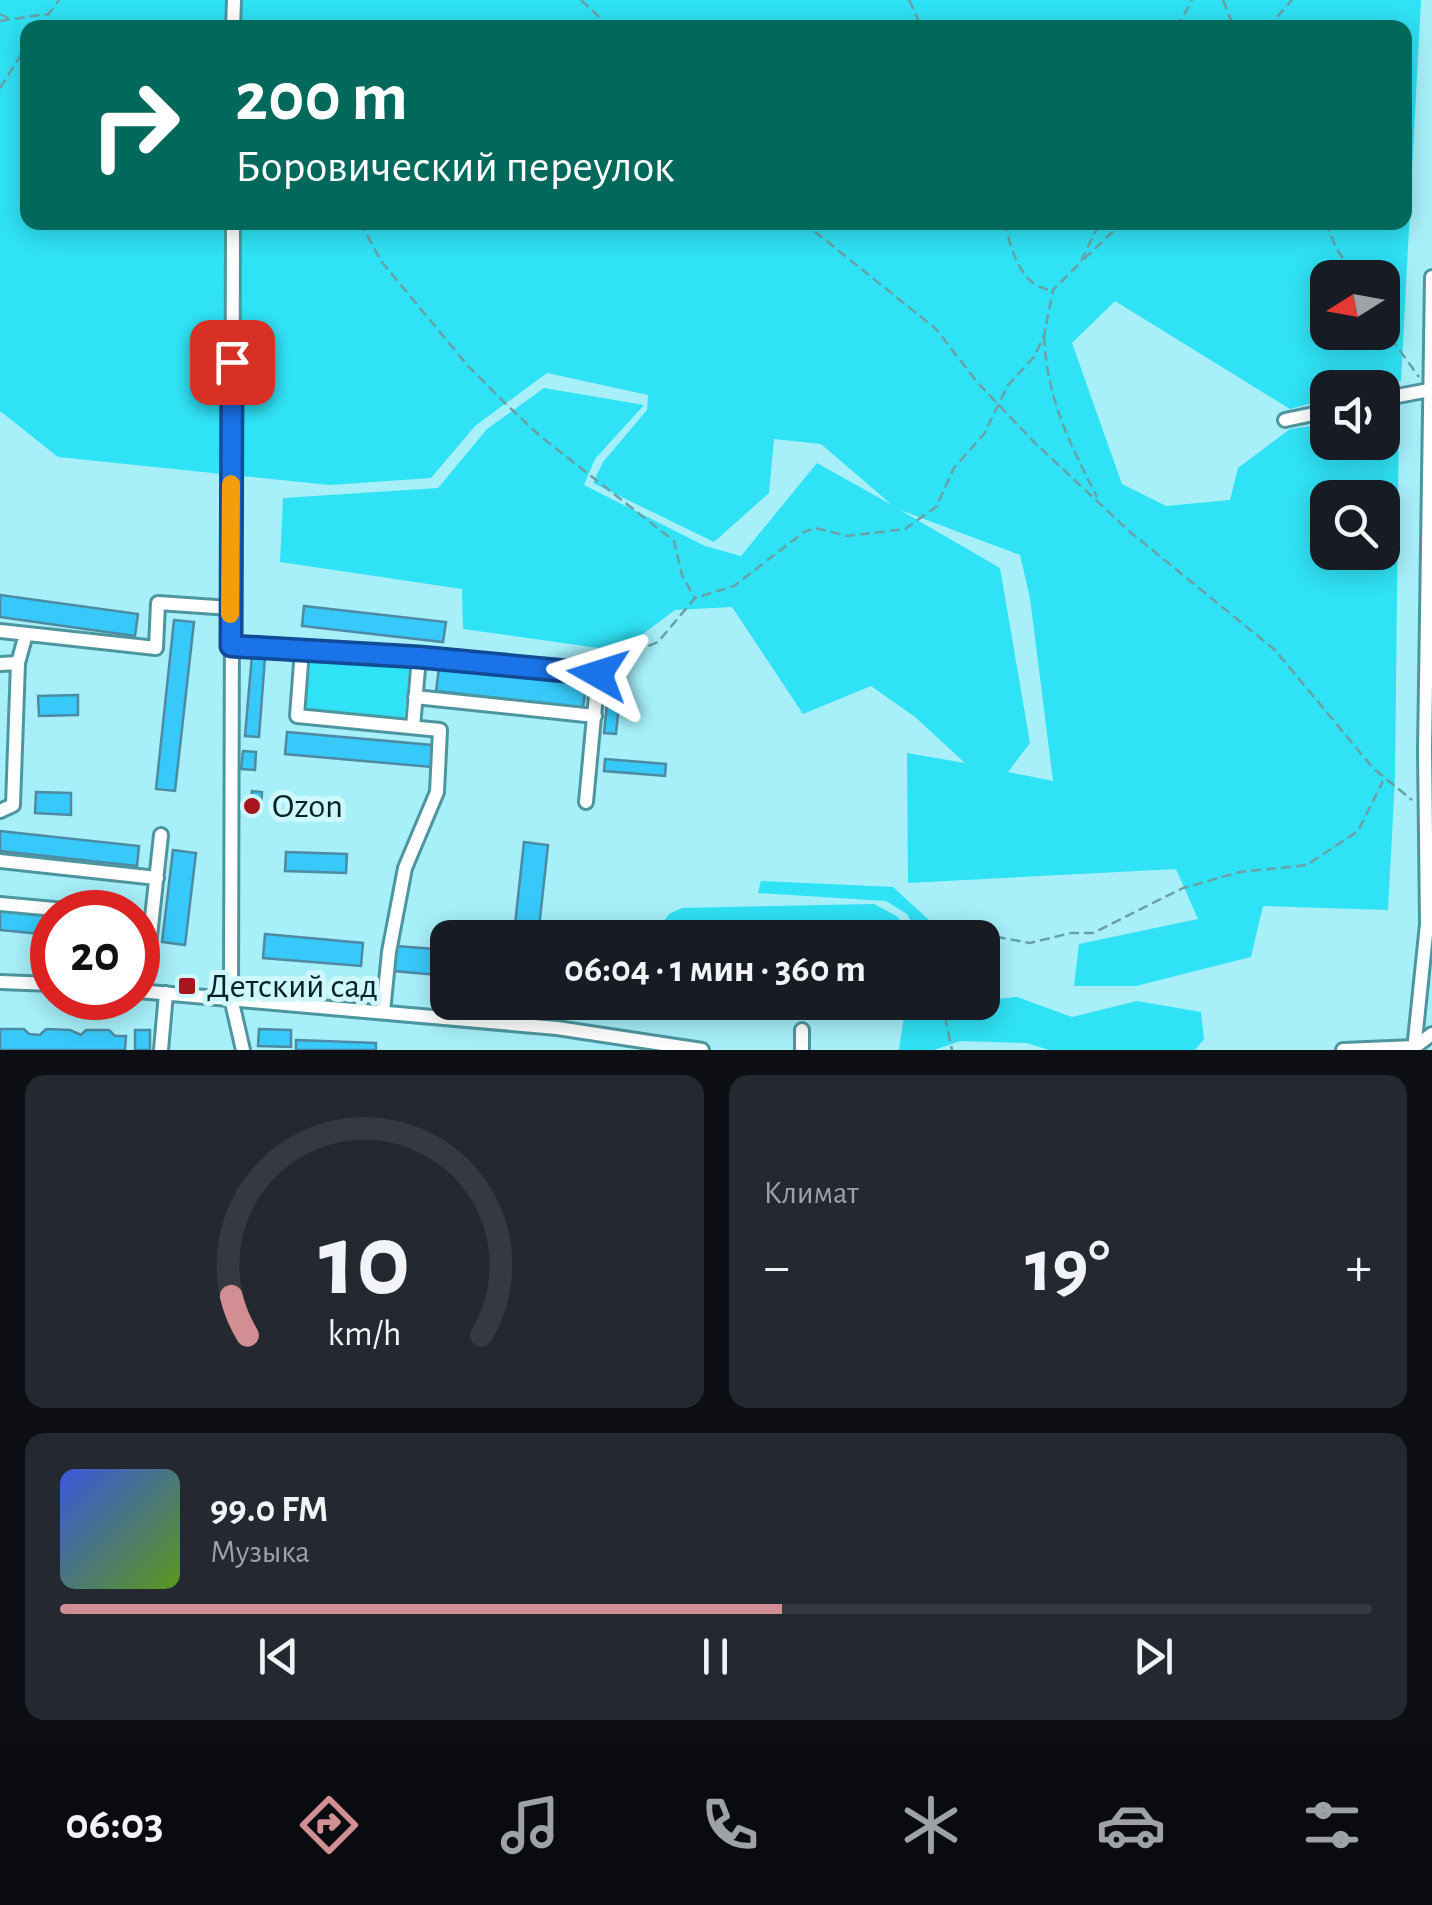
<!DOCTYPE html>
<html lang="ru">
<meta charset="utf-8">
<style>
body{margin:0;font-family:"Alegreya Sans",sans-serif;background:#242831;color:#f1f3f6;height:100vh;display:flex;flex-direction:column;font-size:38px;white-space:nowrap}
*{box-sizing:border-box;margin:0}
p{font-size:32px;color:#9ea1a6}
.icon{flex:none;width:55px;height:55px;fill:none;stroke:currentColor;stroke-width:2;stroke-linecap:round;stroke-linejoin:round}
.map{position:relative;height:1050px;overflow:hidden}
.sheet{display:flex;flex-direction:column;gap:25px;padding:25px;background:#0d0f14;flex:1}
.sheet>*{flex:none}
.banner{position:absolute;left:20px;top:20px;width:1392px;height:210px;border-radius:20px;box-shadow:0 5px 25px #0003;background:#00695c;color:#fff;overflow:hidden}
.needle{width:65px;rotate:259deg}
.tools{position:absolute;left:1310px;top:260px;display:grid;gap:20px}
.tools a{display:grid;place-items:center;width:90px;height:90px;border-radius:20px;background:#171b24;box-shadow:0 5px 25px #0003;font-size:50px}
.speed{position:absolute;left:30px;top:890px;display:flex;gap:20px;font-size:50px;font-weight:700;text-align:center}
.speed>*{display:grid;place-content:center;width:130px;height:130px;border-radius:50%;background:#171b24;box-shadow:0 5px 25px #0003;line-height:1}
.speed .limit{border:15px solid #d22;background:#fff;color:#111}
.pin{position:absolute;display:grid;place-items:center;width:85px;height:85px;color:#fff;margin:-42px;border-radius:20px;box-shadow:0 5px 15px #0006}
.me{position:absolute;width:110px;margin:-55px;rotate:276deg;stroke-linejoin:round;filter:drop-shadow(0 0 8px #0008)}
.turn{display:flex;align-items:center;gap:35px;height:210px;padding:0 50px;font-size:45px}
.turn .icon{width:130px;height:130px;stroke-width:2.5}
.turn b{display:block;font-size:70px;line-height:85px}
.big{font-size:75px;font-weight:700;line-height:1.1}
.sheet .card{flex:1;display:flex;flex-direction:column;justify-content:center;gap:15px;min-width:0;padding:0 35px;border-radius:20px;background:#242831}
.sheet .dial{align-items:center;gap:0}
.dial svg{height:260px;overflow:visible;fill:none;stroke:#363941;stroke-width:7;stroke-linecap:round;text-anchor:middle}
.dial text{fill:#f1f3f6;stroke:none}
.song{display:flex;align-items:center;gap:30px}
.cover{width:120px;height:120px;border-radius:15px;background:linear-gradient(135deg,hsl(230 70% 55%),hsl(90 70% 35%))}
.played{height:10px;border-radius:5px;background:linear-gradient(90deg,#d18f94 55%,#363941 55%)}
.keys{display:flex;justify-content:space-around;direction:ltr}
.heat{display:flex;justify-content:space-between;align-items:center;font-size:55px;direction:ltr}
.sheet .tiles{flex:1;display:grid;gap:25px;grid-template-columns:1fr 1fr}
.card:last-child{grid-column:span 2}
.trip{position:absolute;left:430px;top:920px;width:570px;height:100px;border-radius:20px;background:#171b24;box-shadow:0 5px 25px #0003;font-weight:700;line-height:100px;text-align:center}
.tab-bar{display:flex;height:160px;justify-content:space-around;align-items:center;background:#090b0e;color:#9ea1a6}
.tab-bar .icon{width:70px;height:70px}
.tab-bar .selected{color:#d18f94}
.tab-bar b{font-size:45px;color:#f1f3f6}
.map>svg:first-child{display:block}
.green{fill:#2fe2f5;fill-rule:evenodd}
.building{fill:#36c9fa;stroke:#4e8aa3;stroke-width:2.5}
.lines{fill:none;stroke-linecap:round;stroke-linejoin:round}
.minor-casing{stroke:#4e969f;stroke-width:18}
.path{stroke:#68a1a8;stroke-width:2.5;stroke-dasharray:10 5;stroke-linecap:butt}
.minor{stroke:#fff;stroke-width:12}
.route-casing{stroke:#114b97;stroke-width:25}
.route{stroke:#1a73e8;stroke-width:18}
.slow{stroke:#f59e0b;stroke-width:18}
.poi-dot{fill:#a9151c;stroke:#cef8fd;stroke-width:4}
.labels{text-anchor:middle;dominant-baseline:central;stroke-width:10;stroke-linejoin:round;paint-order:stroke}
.poi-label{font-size:35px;fill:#042326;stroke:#cef8fd;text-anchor:start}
</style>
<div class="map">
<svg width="1432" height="1050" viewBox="0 0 1432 1050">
<rect width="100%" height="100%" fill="#a7f0fa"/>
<path class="green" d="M 0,0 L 1421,0 L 1401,381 L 1374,387 L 1328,388 L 1327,399 L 1290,409 L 1115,301 L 1072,343 L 1122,484 L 1166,506 L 1230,500 L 1238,468 L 1290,429 L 1327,424 L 1328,442 L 1382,442 L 1383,416 L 1399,414 L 1395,778 L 1388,910 L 1263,906 L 1251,957 L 1136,986 L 1074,986 L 1079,944 L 1198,919 L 1176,869 L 908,883 L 907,753 L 965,763 L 915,717 L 871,686 L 803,714 L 732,607 L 675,610 L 620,651 L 463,629 L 462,589 L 280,562 L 283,498 L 438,488 L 487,429 L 544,388 L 644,405 L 595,459 L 584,485 L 705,546 L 741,556 L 817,463 L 892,505 L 821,444 L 774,439 L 769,493 L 714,542 L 593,483 L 603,462 L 647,410 L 648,395 L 547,373 L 475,426 L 431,478 L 330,485 L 58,457 L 0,411 ZM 28,28 L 1405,28 L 1405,222 L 28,222 ZM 1328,278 L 1382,278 L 1382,332 L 1328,332 ZM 1328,498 L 1382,498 L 1382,552 L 1328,552 ZM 900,510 L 1020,555 L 1030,598 L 1053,781 L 1008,772 L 1030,743 L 1000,568 Z
M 306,655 L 410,660 L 404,720 L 303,709 Z
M 761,881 L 893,887 L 929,920 L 935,937 L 919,937 L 907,914 L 886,901 L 758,893 Z
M 874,904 L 898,917 L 910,937 L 651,937 L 669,914 L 682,908 Z
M 1017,997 L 1072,1017 L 1137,1001 L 1201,1012 L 1204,1039 L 1195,1050 L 1049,1050 L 1027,1043 L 960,1041 L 934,1050 L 899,1050 L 905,1010 L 910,1003 L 928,1003 L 928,1006 Z
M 665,1003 L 664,1003 L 896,1003 L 877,1013 L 863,1016 L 694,1013 L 682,1012 Z"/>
<path class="building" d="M 0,595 L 138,614 L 135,636 L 0,617 Z
M 304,606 L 446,622 L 443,642 L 302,626 Z
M 174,620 L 194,622 L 175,791 L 156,789 Z
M 252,655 L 265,657 L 259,737 L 245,736 Z
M 439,668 L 586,685 L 583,708 L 436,691 Z
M 610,674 L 622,675 L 616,734 L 604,733 Z
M 78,695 L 78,715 L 39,716 L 38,696 Z
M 287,732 L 432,745 L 431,767 L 285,754 Z
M 243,751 L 256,752 L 255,770 L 241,769 Z
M 605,759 L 666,764 L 665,776 L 604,771 Z
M 252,791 L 262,792 L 261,810 L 250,809 Z
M 36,792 L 71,793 L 71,815 L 35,813 Z
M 0,831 L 139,846 L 137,866 L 0,851 Z
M 524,842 L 548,845 L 538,937 L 514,934 Z
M 173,850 L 196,853 L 185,945 L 162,942 Z
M 286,852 L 347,854 L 346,873 L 285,871 Z
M 0,911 L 52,916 L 52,935 L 0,930 Z
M 265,934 L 363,943 L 361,966 L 263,958 Z
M 396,946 L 448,950 L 448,976 L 394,971 Z
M 0,1029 L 24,1029 L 29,1034 L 40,1035 L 46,1029 L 70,1030 L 81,1035 L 86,1030 L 109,1030 L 115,1036 L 126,1036 L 125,1050 L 0,1050 Z
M 259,1029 L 291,1030 L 291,1047 L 258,1046 Z
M 135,1030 L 150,1030 L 150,1050 L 135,1050 Z
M 296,1040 L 376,1043 L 376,1050 L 296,1050 Z"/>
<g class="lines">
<g class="minor-casing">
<path id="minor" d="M 233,28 L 234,0
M 233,222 L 231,998 L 243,1050
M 1382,399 L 1429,390
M 1285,420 L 1328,411
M 0,631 L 156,648 L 158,603 L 230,608
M 231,646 L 419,657 L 413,727
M 302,650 L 297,716 L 440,730 L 437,792 L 405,868 L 389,952 L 383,1012
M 419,657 L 598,674 L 586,802
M 0,664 L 18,663
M 415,697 L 595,716
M 0,811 L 13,805 L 18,663 L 26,634
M 0,861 L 157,878
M 0,904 L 87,912
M 0,982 L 52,984
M 138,991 L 557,1028 L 702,1050
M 144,991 L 161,835
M 802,1030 L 802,1050
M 1415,1047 L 1432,1034
M 161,1050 L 166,993
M 1343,1050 L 1415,1047
M 1414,1050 L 1427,924 L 1425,750 L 1432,277"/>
</g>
<path class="path" d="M 581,0 L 611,28
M 909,0 L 922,28
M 1223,0 L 1234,28
M 0,14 L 8,18
M 0,21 L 47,14
M 38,28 L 59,0
M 1177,28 L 1192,0
M 1267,28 L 1292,0
M 0,88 L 28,44
M 360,222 L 381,261 L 468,366 L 506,404 L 540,436 L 674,541 L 682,575 L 694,597
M 803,222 L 936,329 L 977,382 L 1034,442 L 1129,531 L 1275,650 L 1373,768 L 1412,800
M 1004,222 C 1012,249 1019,286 1051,290
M 1326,222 L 1336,248 L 1356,278
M 1084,259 L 1123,222
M 1382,326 L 1419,377
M 1044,336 C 1047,399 1069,442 1097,497
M 607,664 L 658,642 L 695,598 L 734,586 L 804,532 L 815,528 L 847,536 L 905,529 L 936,507 L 954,468 L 984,434 L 1008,385 L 1034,357 L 1044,336 L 1053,290 L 1080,263 L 1100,222
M 982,938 L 986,935 L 1030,943 L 1071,933 L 1093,933 L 1183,888 L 1240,872 L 1307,865 L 1358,831 L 1383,781
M 942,1002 L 952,1050"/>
<use href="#minor" class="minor"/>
</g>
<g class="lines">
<g class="route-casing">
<path id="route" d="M 232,362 L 231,646 L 419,657 L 598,674"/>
</g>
<use href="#route" class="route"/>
<path class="slow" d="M 230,614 L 231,484"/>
</g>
<g class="poi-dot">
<circle cx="252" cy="806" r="10"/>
<rect x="177" y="976" width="20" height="20" rx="5"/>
</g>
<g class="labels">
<g class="poi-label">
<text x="272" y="806">Ozon</text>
<text x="207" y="986">Детский сад</text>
</g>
</g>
</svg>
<div class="tools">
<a><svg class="needle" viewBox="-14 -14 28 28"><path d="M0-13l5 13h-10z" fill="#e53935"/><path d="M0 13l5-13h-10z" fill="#9ea1a6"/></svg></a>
<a><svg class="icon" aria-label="sound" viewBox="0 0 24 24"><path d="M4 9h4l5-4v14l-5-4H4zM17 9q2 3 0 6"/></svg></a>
<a><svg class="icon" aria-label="search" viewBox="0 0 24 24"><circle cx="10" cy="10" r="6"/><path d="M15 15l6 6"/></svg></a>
</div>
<div class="speed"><div class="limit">20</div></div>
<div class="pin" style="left:232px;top:362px;background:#d93025"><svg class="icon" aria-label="arrive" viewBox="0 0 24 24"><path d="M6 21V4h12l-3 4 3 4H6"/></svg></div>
<svg class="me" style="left:598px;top:674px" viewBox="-20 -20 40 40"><path d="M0-17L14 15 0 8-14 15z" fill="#1a73e8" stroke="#fff" stroke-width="4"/></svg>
<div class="trip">06:04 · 1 мин · 360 m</div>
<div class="banner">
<div class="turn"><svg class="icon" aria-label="right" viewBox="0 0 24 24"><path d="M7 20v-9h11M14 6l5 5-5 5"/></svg><div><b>200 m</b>Боровический переулок</div></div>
</div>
</div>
<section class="sheet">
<div class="tiles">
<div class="card dial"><svg viewBox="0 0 100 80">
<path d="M14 69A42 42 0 1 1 86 69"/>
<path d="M14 69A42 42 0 0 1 9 57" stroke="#d18f94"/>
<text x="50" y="56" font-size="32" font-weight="700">10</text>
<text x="50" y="72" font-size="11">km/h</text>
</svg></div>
<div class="card"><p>Климат</p>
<div class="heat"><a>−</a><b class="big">19°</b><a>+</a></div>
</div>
<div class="card">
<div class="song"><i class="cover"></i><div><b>99.0 FM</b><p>Музыка</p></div></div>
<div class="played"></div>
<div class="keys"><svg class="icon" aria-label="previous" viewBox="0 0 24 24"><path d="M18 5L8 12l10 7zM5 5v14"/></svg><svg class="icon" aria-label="pause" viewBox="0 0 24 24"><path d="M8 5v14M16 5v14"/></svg><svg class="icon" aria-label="next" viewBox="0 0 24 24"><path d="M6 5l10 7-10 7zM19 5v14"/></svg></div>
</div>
</div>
</section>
<nav class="tab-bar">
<b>06:03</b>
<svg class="icon selected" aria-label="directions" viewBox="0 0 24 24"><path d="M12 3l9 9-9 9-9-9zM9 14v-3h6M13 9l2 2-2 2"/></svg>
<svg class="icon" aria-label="music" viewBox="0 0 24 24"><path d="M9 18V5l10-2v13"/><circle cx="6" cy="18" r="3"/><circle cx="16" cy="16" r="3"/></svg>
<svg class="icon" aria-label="phone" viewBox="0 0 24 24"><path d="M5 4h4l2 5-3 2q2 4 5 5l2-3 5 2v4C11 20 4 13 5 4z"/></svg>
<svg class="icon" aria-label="climate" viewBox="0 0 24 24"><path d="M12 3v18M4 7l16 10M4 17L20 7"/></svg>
<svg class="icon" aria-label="car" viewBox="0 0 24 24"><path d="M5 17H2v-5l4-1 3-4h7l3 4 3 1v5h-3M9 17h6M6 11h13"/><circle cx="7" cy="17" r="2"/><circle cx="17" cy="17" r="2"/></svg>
<svg class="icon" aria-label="filters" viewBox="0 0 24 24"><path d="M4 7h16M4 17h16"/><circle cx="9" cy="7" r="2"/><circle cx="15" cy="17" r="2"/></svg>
</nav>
